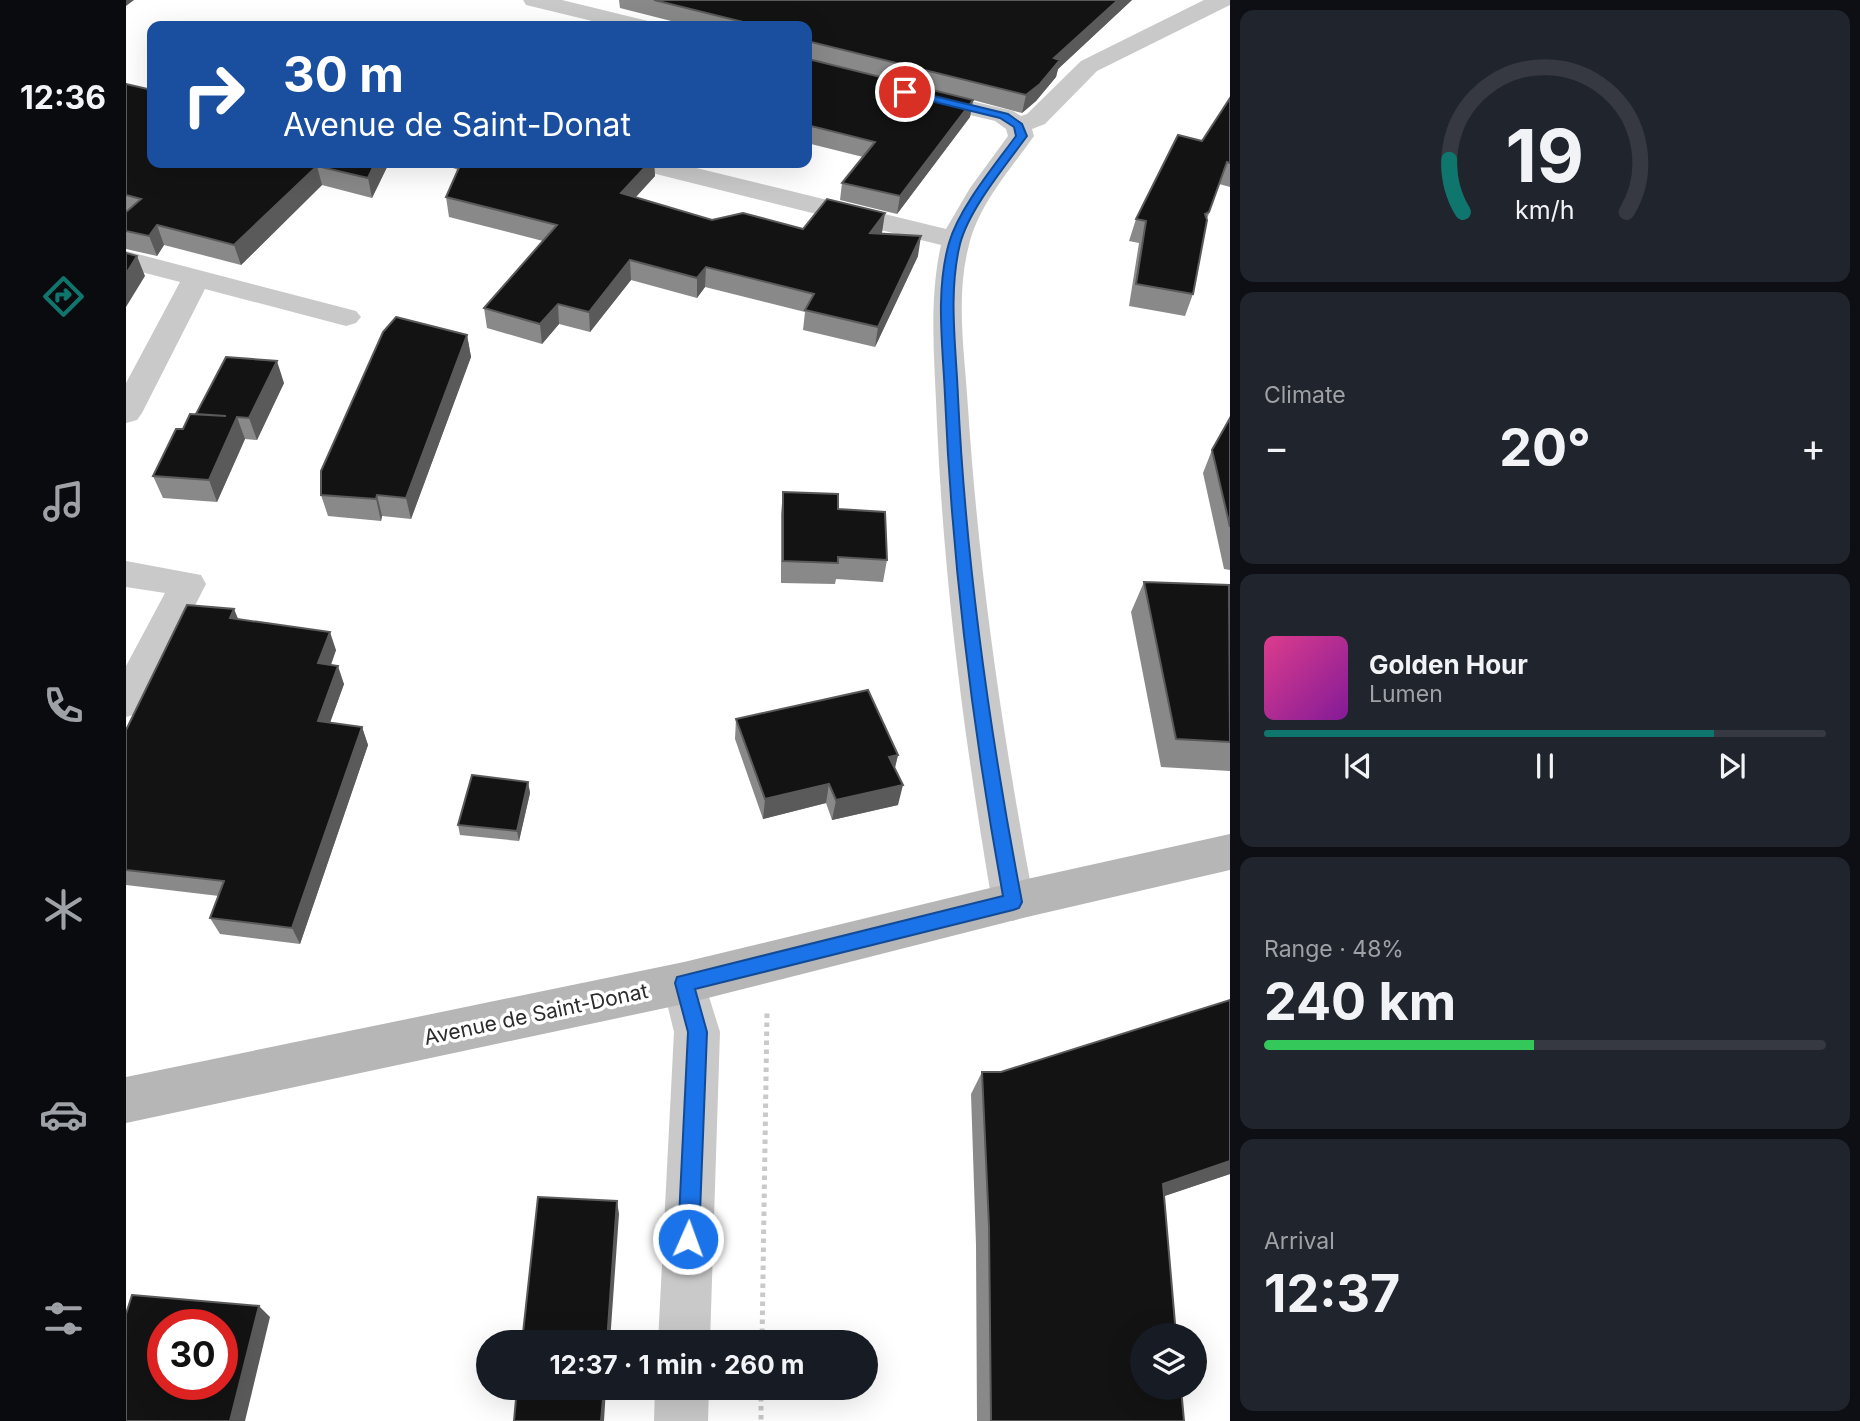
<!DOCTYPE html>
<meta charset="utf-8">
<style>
body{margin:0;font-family:Inter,sans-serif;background:#20242c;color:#f1f3f6;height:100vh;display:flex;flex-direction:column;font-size:26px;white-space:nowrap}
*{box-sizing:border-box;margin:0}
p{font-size:23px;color:#9ea1a6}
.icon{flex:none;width:38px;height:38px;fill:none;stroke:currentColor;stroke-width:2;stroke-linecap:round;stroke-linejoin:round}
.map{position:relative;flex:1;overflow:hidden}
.side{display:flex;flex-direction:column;gap:10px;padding:10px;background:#0d0f14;width:630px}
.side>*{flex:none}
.top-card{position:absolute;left:21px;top:21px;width:665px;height:147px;border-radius:14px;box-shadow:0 7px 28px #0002;background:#1a4fa0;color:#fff;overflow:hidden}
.controls{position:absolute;left:1004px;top:1323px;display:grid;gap:14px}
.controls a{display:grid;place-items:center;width:77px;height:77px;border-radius:50%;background:#171b24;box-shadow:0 7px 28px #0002;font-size:35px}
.speed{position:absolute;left:21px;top:1309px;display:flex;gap:14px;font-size:35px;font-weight:700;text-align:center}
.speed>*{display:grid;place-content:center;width:91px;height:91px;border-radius:50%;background:#171b24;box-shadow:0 7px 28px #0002;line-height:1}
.speed .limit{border:10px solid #d22;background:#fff;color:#111}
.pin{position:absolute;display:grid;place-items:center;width:60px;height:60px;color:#fff;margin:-30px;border:4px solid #fff;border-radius:50%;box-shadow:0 2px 7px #0007}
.me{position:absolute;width:77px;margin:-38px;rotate:2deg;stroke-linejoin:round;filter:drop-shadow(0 0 5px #0008)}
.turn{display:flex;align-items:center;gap:24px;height:147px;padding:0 21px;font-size:32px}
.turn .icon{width:91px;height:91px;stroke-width:2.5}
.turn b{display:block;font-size:49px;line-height:60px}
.big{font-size:52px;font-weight:700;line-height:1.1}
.side .card{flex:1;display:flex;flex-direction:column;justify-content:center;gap:10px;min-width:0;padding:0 24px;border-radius:14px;background:#20242c}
.side .dial{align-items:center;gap:0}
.dial svg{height:182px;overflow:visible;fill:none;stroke:#363941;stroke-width:7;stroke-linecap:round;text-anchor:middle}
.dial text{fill:#f1f3f6;stroke:none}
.song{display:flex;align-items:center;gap:21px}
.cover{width:84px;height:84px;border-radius:10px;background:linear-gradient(135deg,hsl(330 70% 55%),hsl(290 70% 35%))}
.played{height:7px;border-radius:4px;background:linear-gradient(90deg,#0f766e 80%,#363941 80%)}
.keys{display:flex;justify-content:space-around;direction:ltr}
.heat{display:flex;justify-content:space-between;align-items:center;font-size:38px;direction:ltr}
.charge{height:10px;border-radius:5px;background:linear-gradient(90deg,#34c759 48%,#363941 0)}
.trip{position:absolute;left:350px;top:1330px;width:402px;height:70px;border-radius:35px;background:#171b24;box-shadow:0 7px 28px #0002;font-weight:700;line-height:70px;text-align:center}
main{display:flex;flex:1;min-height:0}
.menu{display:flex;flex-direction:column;width:126px;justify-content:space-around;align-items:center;background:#090b0e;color:#9ea1a6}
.menu .icon{width:49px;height:49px}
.menu .current{color:#0f766e}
.menu b{font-size:32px;color:#f1f3f6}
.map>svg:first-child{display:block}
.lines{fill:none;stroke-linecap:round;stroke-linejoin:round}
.path{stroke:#c9c9c9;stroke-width:5;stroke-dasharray:4.5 4.5;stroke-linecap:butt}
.minor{fill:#c9c9c9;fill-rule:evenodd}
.secondary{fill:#b6b6b6;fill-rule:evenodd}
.wall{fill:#898989}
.shaded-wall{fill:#5a5a5a}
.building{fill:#131313;stroke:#5a5a5a;stroke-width:2;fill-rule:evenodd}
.route{fill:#1a73e8;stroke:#114b97;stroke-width:2}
.labels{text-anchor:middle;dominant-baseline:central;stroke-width:7;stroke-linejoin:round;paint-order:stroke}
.street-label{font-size:21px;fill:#2c2c2c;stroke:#fff}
</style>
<main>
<nav class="menu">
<b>12:36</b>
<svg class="icon current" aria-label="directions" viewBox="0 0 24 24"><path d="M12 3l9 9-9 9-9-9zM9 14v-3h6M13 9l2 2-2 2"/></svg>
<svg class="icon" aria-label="music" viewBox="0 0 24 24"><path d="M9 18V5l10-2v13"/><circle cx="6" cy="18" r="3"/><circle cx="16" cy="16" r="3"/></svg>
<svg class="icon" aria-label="phone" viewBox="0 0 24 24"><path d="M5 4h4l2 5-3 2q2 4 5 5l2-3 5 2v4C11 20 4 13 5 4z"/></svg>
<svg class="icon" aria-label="climate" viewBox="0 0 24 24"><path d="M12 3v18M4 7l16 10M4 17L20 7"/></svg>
<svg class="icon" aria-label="car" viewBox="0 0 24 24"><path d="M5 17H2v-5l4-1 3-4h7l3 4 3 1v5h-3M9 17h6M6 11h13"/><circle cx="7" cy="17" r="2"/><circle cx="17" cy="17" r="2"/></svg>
<svg class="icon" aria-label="filters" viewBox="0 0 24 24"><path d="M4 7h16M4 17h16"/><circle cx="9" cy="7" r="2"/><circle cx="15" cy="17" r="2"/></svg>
</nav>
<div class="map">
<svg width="1104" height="1421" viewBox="0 0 1104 1421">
<rect width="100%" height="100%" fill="#fff"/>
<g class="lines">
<path class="path" d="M 636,1342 L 641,1012
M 635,1388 L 635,1421"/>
<path class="minor" d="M 397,0 L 436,0 L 522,21 L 526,26 L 487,26 L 400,5 Z
M 1078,0 L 1104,0 L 1104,5 L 971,71 L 919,124 L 906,129 L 908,136 C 884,170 853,204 843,245 C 829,297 839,355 842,408 C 853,575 877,738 908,902 L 902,915 L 887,921 L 872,915 L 866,902 C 839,744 818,584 811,424 C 809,364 802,303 815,245 L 510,169 L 506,163 L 550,163 L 820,229 L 844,188 L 882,136 L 880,129 L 869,121 L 786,101 L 783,96 L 786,91 L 795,89 L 887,111 L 895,116 L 901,114 L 955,61 Z
M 0,251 L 230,311 L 235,317 L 230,323 L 220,326 L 79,289 L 16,413 L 11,420 L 0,423 L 0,383 L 54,282 L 0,268 Z
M 0,561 L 75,575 L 80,584 L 14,713 L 0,717 L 0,666 L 39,593 L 0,587 Z
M 558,962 L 574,968 L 594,1032 L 584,1342 L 532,1342 L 548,1032 L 536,983 L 542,968 Z
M 529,1388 L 583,1388 L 582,1421 L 528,1421 Z"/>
<path class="secondary" d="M 1104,834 L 1104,870 L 901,917 L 558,1004 L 0,1123 L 0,1077 L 558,962 L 901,879 Z"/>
</g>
<path class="wall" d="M 493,0 L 1006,0 L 932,69 L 930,77 L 910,101 L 896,113 L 847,100 L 844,117 L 771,214 L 714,200 L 716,183 L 737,157 L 681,143 L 681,26 L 565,26 L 494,8 Z
M 0,84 L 26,163 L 263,163 L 246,198 L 196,185 L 115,265 L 38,245 L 31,256 L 0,249 Z
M 1104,98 L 1104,187 L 1093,184 L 1081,219 L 1067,294 L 1059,316 L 1003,306 L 1013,243 L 1003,241 L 1010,219 L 1076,141 Z
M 315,163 L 528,163 L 529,176 L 510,197 L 586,220 L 677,229 L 756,234 L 792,256 L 749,347 L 677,330 L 679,312 L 579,287 L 571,298 L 505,280 L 464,332 L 433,324 L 416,344 L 361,328 L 358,308 L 417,241 L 323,217 L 320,197 L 332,170 Z
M 341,335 L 345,357 L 285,519 L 256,516 L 255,521 L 202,516 L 195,495 Z
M 158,383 L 131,440 L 119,439 L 91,502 L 37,498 L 27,476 L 57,429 L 70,415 Z
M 1104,418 L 1104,570 L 1098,569 L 1077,473 L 1086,450 Z
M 657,492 L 712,509 L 761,560 L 757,582 L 710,579 L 709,584 L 655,583 L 655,514 Z
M 1018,582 L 1104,588 L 1104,771 L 1035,767 L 1005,612 Z
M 112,619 L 210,650 L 205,665 L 218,684 L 204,723 L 236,727 L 242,745 L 174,944 L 94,934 L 84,918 L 93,896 L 0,885 L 0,730 Z
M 610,719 L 772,755 L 769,768 L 772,805 L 706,820 L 700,803 L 637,819 L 609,739 Z
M 402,782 L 404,793 L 393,841 L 334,835 L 332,825 Z
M 1104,1000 L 1104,1174 L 1038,1196 L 1058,1421 L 851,1421 L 850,1245 L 845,1094 L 856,1072 L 875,1072 Z"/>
<path class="shaded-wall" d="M 0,0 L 8,0 L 0,6 Z
M 992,0 L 1006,0 L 932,69 L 930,77 L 910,101 L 896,113 L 900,95 L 928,58 Z
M 847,100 L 844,117 L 771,214 L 774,196 Z
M 249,163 L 263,163 L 246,198 L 242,178 Z
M 523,163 L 528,163 L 529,176 L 496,212 L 495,193 Z
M 191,166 L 196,185 L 115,265 L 108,245 Z
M 759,213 L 756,233 L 744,233 Z
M 31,225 L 38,245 L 31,256 L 23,236 Z
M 795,236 L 792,256 L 749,347 L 752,327 Z
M 11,256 L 19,276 L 0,307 L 0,274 Z
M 504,260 L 505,280 L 464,332 L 463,312 Z
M 580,267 L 579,287 L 571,298 L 571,278 Z
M 432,304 L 433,324 L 416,344 L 414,324 Z
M 341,335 L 345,357 L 285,519 L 280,498 Z
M 151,361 L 158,383 L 131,440 L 123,418 Z
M 111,417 L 119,439 L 91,502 L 83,480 Z
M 251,495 L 256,516 L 255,521 L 250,499 Z
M 108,609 L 116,628 L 104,618 Z
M 204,632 L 210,650 L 199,681 L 192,663 Z
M 212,666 L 218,684 L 198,739 L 192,721 Z
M 236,727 L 242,745 L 174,944 L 166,928 Z
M 772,755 L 767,775 L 763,757 Z
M 402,782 L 404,793 L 393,841 L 391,831 Z
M 703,784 L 700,803 L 637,819 L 639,799 Z
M 777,785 L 772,805 L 706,820 L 710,800 Z
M 1104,1161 L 1104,1174 L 1018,1203 L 1037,1184 Z
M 491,1201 L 493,1214 L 484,1342 L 481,1342 Z
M 133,1306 L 144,1317 L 119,1421 L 104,1421 Z
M 478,1388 L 480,1388 L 478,1421 L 475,1421 Z"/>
<path class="building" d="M 528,0 L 992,0 L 928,58 L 934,60 L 914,84 L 900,95 L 681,41 L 681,26 L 633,26 Z
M 218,22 L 240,26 L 212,26 Z
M 681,41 L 682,59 L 847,100 L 774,196 L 716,183 L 749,142 L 681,125 Z
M 0,84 L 26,90 L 26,163 L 249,163 L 242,178 L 191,166 L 108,245 L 31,225 L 23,236 L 0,231 L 0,212 L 15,199 L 0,195 Z
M 1104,98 L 1104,163 L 1101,162 L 1083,212 L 1079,214 L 1081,220 L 1067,294 L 1010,284 L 1020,221 L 1010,219 L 1052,135 L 1076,141 Z
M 335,163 L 523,163 L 495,193 L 586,220 L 617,213 L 677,229 L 701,199 L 759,213 L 744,233 L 795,236 L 752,327 L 679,310 L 688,294 L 580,267 L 571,278 L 504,260 L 463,312 L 432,304 L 414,324 L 358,308 L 431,225 L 320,197 Z
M 0,253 L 11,256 L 0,274 Z
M 270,317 L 341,335 L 280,498 L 251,495 L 250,499 L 195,495 L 195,471 L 257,332 Z
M 100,357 L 151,361 L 123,418 L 111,417 L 83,480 L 27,476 L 50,429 L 57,429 L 64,414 L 100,416 L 70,414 Z
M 1104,418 L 1104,527 L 1086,450 Z
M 657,492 L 712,494 L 712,509 L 759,512 L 761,560 L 712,557 L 712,563 L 657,561 Z
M 1018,582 L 1103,585 L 1104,742 L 1050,739 Z
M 61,605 L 108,609 L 104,618 L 204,632 L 192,663 L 212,666 L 192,721 L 236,727 L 166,928 L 84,918 L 98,881 L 0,870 L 0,730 Z
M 742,690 L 772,755 L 763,757 L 777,785 L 710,800 L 703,784 L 639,799 L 610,719 Z
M 346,775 L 402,782 L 391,831 L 332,825 Z
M 1104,1000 L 1104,1161 L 1037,1184 L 1050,1335 L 1017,1335 L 1017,1388 L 1055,1388 L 1058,1421 L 865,1421 L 863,1227 L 856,1072 L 875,1072 Z
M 412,1197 L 491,1201 L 481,1342 L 396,1342 Z
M 6,1295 L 133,1306 L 104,1421 L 0,1421 L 0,1314 ZM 37,1325 L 96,1325 L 96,1384 L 37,1384 Z
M 391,1388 L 478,1388 L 475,1421 L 388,1421 Z"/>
<path class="route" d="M 779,89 L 882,114 L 896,124 L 901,136 C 880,165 843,209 834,244 C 822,293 830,347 832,397 C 840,567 864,735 896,902 L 893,908 L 887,910 L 569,989 L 581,1032 L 573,1239 L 570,1246 L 562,1249 L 555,1246 L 552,1239 L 562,1032 L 549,983 L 551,977 L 877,896 C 847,731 826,564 819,396 C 817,347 809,292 823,243 C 833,208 869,165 890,136 L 888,127 L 874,118 L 776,94 L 776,90 Z"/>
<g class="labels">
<g class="street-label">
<text transform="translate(410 1014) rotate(-12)">Avenue de Saint-Donat</text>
</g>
</g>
</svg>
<div class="controls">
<a><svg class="icon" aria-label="layers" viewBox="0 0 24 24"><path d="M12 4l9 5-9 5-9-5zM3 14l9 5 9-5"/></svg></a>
</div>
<div class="speed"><div class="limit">30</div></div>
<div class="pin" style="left:779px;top:92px;background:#d93025"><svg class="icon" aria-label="arrive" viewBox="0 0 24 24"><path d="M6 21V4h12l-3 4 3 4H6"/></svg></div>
<svg class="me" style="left:562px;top:1239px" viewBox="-20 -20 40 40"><circle r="17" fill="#1a73e8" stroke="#fff" stroke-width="3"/><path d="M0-11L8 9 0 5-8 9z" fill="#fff"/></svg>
<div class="trip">12:37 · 1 min · 260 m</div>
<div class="top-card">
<div class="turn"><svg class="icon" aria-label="right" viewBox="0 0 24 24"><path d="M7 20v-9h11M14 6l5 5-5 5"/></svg><div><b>30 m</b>Avenue de Saint-Donat</div></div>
</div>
</div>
<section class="side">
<div class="card dial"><svg viewBox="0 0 100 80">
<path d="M14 69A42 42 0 1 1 86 69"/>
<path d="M14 69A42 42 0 0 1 8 46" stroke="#0f766e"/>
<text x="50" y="56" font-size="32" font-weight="700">19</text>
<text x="50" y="72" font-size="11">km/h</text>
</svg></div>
<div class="card"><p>Climate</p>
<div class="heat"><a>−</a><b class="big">20°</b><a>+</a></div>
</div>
<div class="card">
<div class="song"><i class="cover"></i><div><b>Golden Hour</b><p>Lumen</p></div></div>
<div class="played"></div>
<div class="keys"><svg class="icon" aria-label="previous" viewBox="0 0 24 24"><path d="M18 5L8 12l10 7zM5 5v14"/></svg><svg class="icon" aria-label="pause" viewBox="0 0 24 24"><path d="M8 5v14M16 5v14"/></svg><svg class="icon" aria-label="next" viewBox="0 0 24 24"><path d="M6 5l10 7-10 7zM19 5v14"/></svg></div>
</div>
<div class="card"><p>Range · 48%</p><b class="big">240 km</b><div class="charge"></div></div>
<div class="card"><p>Arrival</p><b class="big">12:37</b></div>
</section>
</main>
